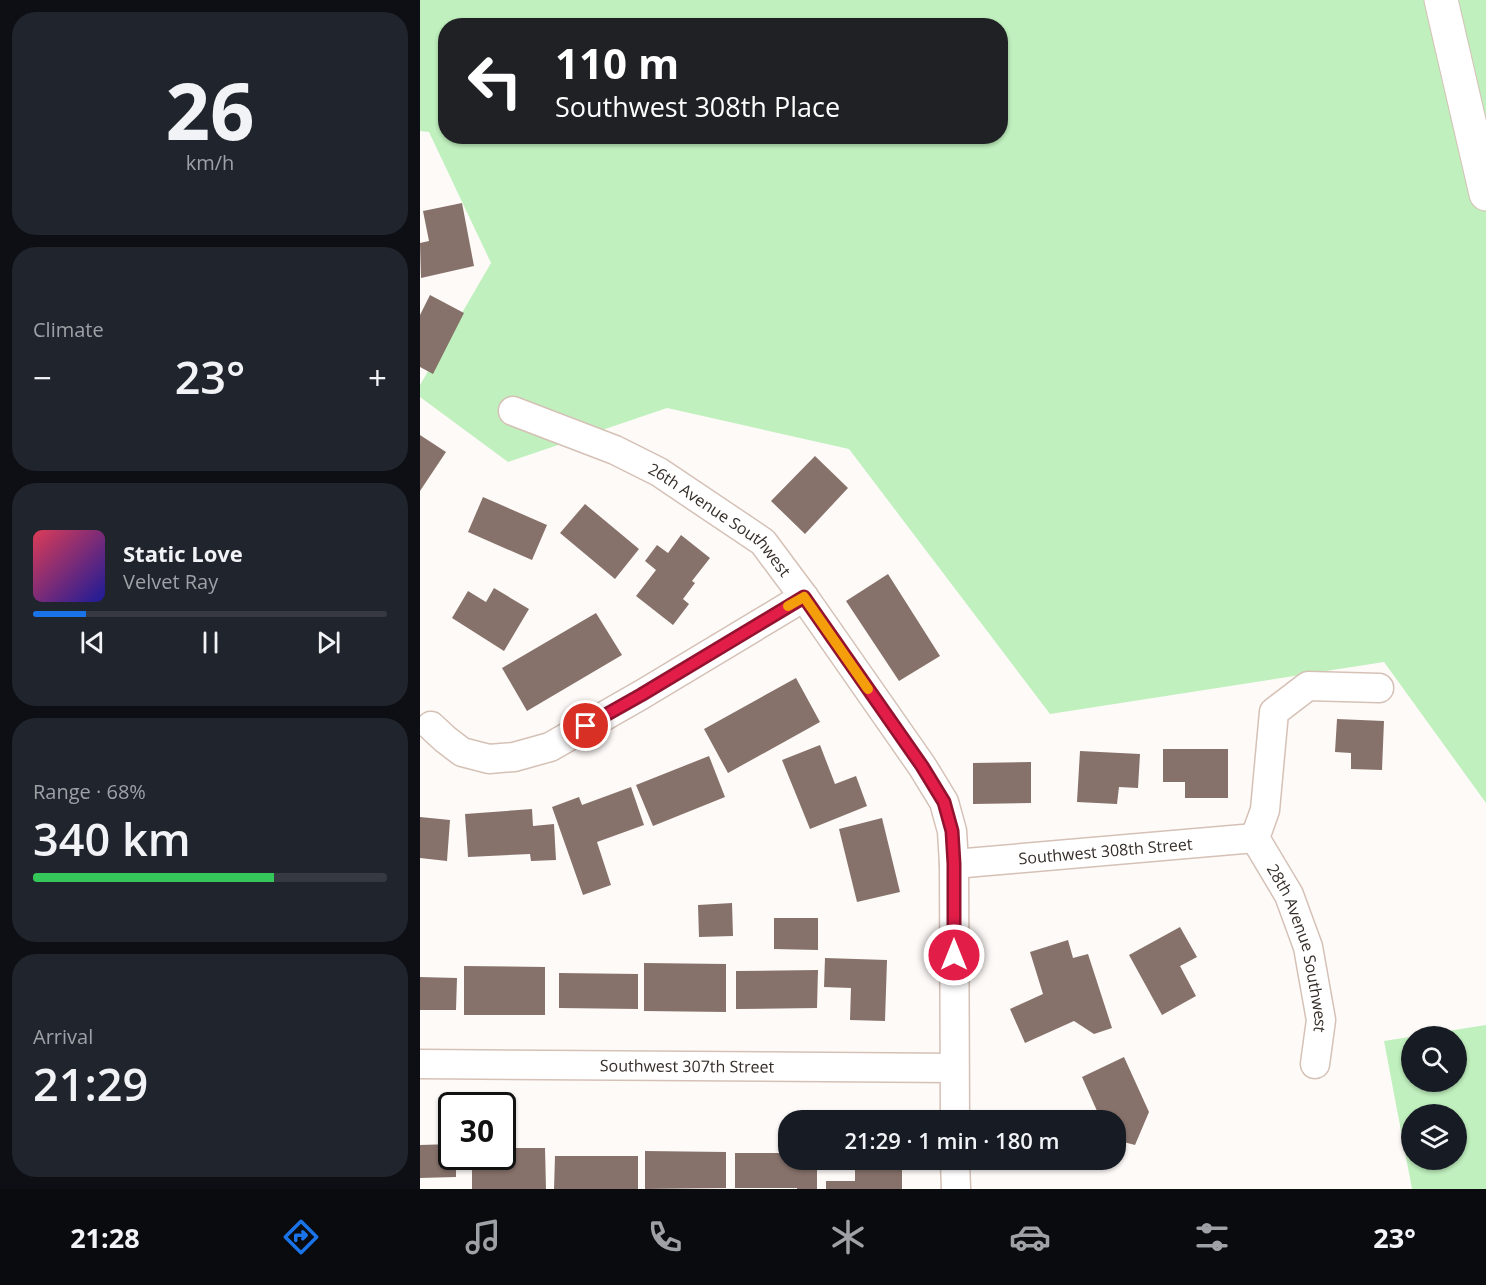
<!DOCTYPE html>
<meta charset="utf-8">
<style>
body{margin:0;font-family:"Open Sans",sans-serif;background:#20242c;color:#f1f3f6;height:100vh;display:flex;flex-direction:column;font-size:22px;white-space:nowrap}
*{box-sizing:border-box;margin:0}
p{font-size:20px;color:#9ea1a6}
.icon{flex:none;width:33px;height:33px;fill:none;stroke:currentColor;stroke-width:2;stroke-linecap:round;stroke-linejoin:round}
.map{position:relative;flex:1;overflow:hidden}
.details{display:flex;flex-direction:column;gap:12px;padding:12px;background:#0d0f14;width:420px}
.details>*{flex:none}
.banner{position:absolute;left:18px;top:18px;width:570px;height:126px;border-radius:24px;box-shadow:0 2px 4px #0004;background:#202124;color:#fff;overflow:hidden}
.buttons{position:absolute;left:981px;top:1026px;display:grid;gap:12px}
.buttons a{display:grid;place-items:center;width:66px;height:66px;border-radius:50%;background:#171b24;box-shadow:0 2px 4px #0004;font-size:30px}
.speed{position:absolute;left:18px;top:1092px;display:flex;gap:12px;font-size:30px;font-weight:700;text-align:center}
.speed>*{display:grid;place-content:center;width:78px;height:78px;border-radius:50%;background:#171b24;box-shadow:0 2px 4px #0004;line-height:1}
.speed .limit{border:3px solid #111;border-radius:9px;background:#fff;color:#111}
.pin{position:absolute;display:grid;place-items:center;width:51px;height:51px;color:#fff;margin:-26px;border:3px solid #fff;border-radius:50%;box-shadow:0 2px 6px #0007}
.me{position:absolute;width:66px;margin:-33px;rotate:0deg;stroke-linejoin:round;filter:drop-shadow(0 0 4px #0008)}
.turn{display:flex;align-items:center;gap:21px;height:126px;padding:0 18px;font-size:27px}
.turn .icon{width:78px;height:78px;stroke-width:2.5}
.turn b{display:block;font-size:42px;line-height:51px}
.big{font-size:45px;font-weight:600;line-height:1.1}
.details .tile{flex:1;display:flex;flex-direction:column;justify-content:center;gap:9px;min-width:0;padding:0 21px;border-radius:24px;background:#20242c}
.details .dial{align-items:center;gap:0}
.dial b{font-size:78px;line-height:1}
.song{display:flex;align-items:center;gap:18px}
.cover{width:72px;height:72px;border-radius:9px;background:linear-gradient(135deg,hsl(350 70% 55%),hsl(240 70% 35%))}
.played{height:6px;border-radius:3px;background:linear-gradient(90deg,#1a73e8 15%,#363941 15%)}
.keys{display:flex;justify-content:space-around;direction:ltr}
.heat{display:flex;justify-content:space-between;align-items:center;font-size:33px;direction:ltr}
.charge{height:9px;border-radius:4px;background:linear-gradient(90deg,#34c759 68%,#363941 0)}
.trip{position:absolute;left:358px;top:1110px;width:348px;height:60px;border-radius:24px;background:#171b24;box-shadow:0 2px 4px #0004;font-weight:600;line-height:60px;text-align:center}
.tabs{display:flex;height:96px;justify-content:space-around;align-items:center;background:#090b0e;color:#9ea1a6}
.tabs .icon{width:42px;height:42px}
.tabs .selected{color:#1a73e8}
.tabs b{font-size:27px;color:#f1f3f6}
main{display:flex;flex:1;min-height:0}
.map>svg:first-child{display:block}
.green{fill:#c0f0be;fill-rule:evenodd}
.building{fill:#87726b}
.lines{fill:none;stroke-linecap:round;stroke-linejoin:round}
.minor-casing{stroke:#d5c1b6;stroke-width:31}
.secondary-casing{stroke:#d5c1b6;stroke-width:35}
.minor{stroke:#fff;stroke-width:28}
.secondary{stroke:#fff;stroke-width:33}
.route-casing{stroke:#92132f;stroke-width:15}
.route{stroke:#e11d48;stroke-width:10}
.slow{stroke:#f59e0b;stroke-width:10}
.labels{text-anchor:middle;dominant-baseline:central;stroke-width:6;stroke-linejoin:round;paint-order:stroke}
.street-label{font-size:16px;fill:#352d28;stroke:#fff}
</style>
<main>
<section class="details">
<div class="tile dial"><b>26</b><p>km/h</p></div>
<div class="tile"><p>Climate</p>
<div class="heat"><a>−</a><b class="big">23°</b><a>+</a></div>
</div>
<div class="tile">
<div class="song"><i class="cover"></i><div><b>Static Love</b><p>Velvet Ray</p></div></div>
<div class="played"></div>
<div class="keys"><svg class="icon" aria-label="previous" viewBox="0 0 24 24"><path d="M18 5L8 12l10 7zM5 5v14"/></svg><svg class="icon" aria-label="pause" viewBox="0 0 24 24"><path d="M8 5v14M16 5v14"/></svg><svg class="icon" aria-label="next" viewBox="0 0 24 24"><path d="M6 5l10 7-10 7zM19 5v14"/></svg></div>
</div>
<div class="tile"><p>Range · 68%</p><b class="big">340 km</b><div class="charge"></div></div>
<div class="tile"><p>Arrival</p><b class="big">21:29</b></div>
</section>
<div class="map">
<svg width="1066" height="1189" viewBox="0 0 1066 1189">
<rect width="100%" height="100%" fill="#fefaf8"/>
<path class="green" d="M 0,0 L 1066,0 L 1066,803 L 964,662 L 630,714 L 429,449 L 247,408 L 88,462 L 0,397 L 0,385 L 71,263 L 9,132 L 0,131 ZM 26,26 L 580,26 L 580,136 L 26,136 Z
M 1066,1025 L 1066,1189 L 992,1189 L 964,1041 ZM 992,1036 L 1036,1036 L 1036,1082 L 992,1082 ZM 992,1114 L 1036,1114 L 1036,1160 L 992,1160 Z"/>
<path class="building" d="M 42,203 L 54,266 L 1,278 L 0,243 L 9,241 L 3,211 Z
M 10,295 L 44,313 L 13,374 L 0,367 L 0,315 Z
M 0,435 L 26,452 L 0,491 Z
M 395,456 L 428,488 L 385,534 L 351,501 Z
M 63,497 L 127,525 L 112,560 L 48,532 Z
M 165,504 L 219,549 L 195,579 L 140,533 Z
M 261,535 L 290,558 L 272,581 L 275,583 L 263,599 L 269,604 L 253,625 L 216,596 L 236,570 L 225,561 L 237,545 L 248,553 Z
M 468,574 L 520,656 L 479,681 L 426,601 Z
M 74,588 L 109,609 L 84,651 L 32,618 L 48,591 L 66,602 Z
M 176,613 L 202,655 L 107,711 L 82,668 Z
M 376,678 L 400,722 L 308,773 L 284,729 Z
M 917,719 L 964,721 L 962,770 L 931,769 L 931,753 L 915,752 Z
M 400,745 L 415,784 L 436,776 L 447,806 L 390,829 L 362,760 Z
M 743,749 L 808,749 L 808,798 L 765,798 L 765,782 L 743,782 Z
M 660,751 L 720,754 L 718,788 L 699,787 L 697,804 L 657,802 Z
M 289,756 L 305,797 L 233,826 L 216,785 Z
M 611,762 L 611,803 L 553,804 L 553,763 Z
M 211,787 L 224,825 L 177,842 L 191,885 L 163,895 L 132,807 L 159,797 L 162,805 Z
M 112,809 L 113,826 L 134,824 L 136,860 L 111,861 L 110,854 L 48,857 L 45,814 Z
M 0,817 L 30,820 L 27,861 L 0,858 Z
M 462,818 L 480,892 L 437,902 L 419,829 Z
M 312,903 L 313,936 L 279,937 L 278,905 Z
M 354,918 L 398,918 L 398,950 L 354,949 Z
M 760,927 L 777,957 L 760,966 L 776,996 L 742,1015 L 709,955 Z
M 648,940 L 653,958 L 668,954 L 692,1028 L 674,1034 L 654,1021 L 605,1043 L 590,1009 L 623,994 L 610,952 Z
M 405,958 L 467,960 L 465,1021 L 430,1020 L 431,988 L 404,987 Z
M 224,963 L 306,964 L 306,1012 L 224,1011 Z
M 44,966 L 125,967 L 125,1015 L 44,1015 Z
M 398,970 L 397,1008 L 316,1009 L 316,971 Z
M 139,973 L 218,974 L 218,1009 L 139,1008 Z
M 0,977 L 37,978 L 36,1010 L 0,1010 Z
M 704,1057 L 729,1112 L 715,1145 L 696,1140 L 696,1120 L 681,1120 L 662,1077 Z
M 32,1144 L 32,1156 L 36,1156 L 36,1177 L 0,1178 L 0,1145 Z
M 82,1148 L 125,1148 L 126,1189 L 52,1189 L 52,1156 L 82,1156 Z
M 225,1151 L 306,1152 L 306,1188 L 225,1189 Z
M 315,1153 L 369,1153 L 369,1160 L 397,1160 L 397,1189 L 377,1189 L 377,1188 L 315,1188 Z
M 135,1156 L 218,1156 L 218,1189 L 134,1189 Z
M 435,1160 L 482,1160 L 482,1189 L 406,1189 L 406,1181 L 435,1181 Z
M 645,1160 L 678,1160 L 678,1167 L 646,1169 Z"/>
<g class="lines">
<g class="minor-casing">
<g id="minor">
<path id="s1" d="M 93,411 L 195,450 L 239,472 L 343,542 L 384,597 L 502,766 L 524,802 L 532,831 L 534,864 L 535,1120"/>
<path d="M 11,726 L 25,739 L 42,752 L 69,759 L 94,757 L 130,747 L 221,695 L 384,597"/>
<path d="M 835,838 L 845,810 L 854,712 L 888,686 L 959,688"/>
<path id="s2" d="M 835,838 L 869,895 L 888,947 L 901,1020 L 895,1064"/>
<path id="s3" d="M 534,864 L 835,838"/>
<path id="s4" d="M 0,1064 L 534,1068"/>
<path d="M 535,1160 L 536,1189"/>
</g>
</g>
<g class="secondary-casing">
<path id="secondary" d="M 1021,0 L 1066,194"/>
</g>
<use href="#minor" class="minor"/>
<use href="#secondary" class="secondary"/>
</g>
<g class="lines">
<g class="route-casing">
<path id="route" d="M 166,726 L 221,695 L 384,597 L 502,766 L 524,802 L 532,831 L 534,864 L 534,955"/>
</g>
<use href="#route" class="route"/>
<path class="slow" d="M 368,606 L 384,597 L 448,689"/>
</g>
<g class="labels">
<g class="street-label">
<text stroke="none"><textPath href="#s1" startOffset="236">26th Avenue Southwest</textPath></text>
<text stroke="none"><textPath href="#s3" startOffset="152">Southwest 308th Street</textPath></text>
<text stroke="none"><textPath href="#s2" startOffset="120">28th Avenue Southwest</textPath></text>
<text stroke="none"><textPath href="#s4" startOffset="267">Southwest 307th Street</textPath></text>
</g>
</g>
</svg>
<div class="buttons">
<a><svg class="icon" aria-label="search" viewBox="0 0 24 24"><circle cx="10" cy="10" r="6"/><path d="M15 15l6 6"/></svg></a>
<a><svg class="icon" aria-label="layers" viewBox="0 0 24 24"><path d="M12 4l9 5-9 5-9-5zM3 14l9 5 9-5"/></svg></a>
</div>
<div class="speed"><div class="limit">30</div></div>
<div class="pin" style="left:166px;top:726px;background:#d93025"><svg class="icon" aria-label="arrive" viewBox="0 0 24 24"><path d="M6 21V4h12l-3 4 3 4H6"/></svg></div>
<svg class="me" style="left:534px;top:955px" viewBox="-20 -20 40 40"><circle r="17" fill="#e11d48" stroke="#fff" stroke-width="3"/><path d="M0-11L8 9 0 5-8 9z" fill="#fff"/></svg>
<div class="trip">21:29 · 1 min · 180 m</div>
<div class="banner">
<div class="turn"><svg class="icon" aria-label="left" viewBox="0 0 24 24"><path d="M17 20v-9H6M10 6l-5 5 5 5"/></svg><div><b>110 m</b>Southwest 308th Place</div></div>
</div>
</div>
</main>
<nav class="tabs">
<b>21:28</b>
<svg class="icon selected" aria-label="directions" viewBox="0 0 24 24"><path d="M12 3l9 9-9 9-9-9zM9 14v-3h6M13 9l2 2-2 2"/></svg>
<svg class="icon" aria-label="music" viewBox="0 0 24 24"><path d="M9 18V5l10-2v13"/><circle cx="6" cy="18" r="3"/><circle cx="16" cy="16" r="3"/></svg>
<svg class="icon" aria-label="phone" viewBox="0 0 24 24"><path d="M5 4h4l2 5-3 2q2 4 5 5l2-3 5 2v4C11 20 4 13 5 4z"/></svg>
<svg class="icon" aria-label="climate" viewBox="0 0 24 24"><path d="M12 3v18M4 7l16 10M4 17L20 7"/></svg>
<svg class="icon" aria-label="car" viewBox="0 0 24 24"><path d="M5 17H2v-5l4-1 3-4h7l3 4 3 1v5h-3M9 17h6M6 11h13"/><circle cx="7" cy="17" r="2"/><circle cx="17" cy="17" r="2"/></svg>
<svg class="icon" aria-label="filters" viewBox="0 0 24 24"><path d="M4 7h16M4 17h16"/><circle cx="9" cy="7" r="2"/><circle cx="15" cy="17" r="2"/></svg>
<b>23°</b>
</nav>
